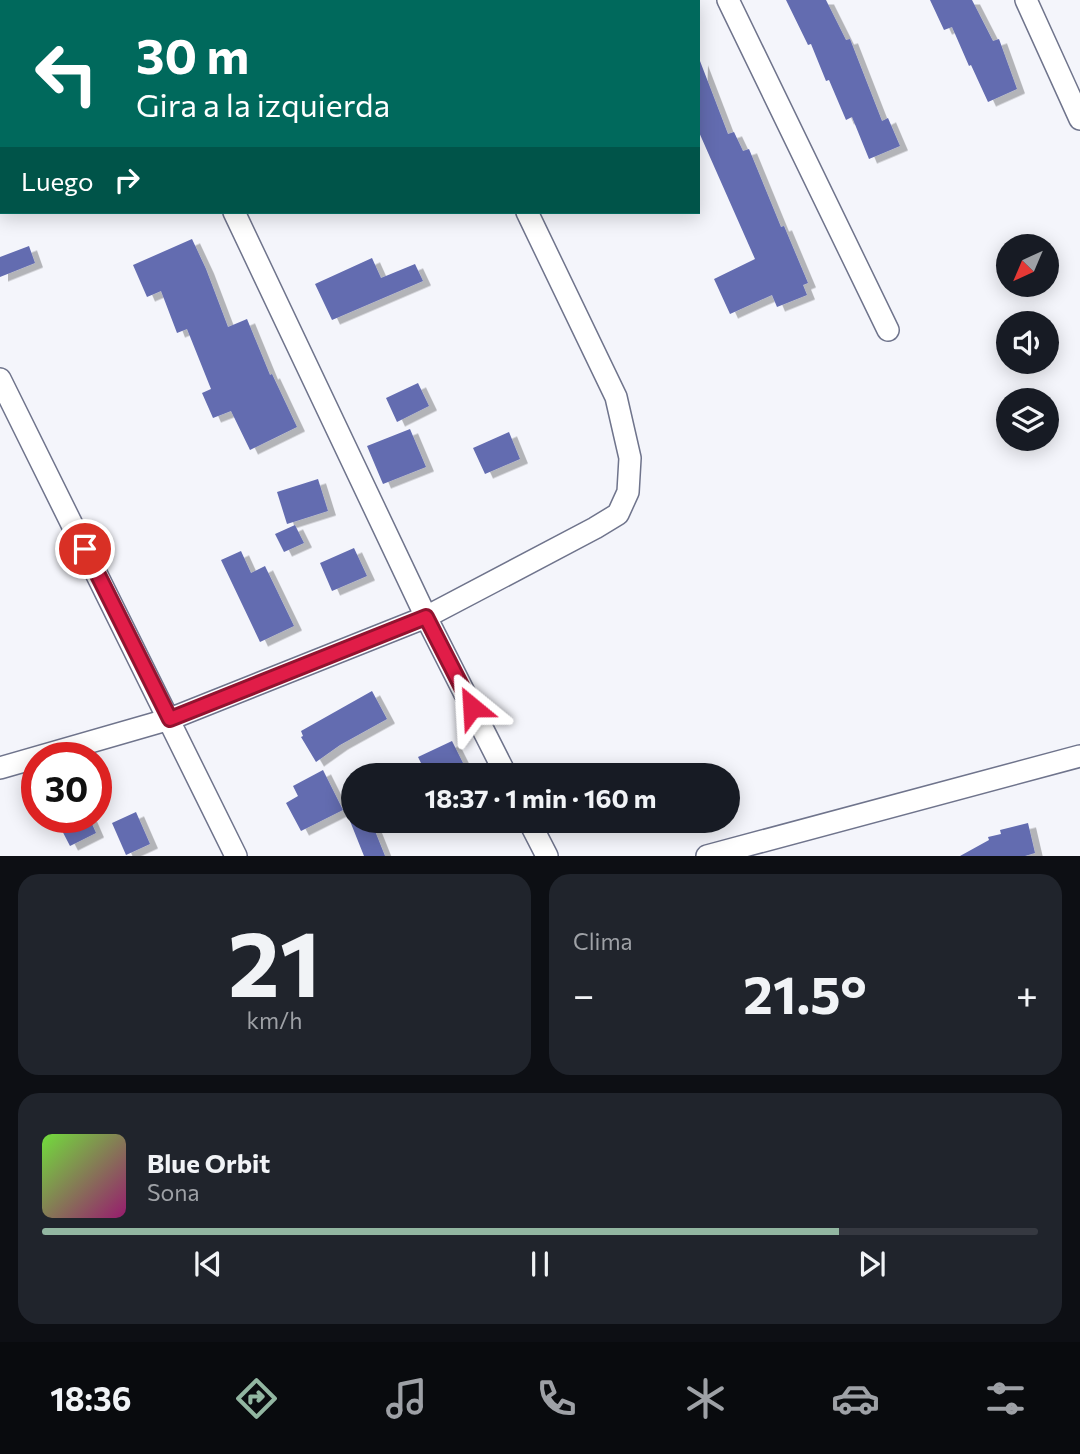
<!DOCTYPE html>
<html lang="es">
<meta charset="utf-8">
<style>
body{margin:0;font-family:Commissioner,sans-serif;background:#20242c;color:#f1f3f6;height:100vh;display:flex;flex-direction:column;font-size:26px;white-space:nowrap}
*{box-sizing:border-box;margin:0}
p{font-size:23px;color:#9ea1a6}
.icon{flex:none;width:38px;height:38px;fill:none;stroke:currentColor;stroke-width:2;stroke-linecap:round;stroke-linejoin:round}
.map{position:relative;height:856px;overflow:hidden}
.side{display:flex;flex-direction:column;gap:18px;padding:18px;background:#0d0f14;flex:1}
.side>*{flex:none}
.hud{position:absolute;left:0px;top:0px;width:700px;height:214px;box-shadow:0 4px 18px #0003;background:#00695c;color:#fff;overflow:hidden}
.needle{width:46px;rotate:224deg}
.buttons{position:absolute;left:996px;top:234px;display:grid;gap:14px}
.buttons a{display:grid;place-items:center;width:63px;height:63px;border-radius:50%;background:#171b24;box-shadow:0 4px 18px #0003;font-size:35px}
.speed{position:absolute;left:21px;top:742px;display:flex;gap:14px;font-size:35px;font-weight:700;text-align:center}
.speed>*{display:grid;place-content:center;width:91px;height:91px;border-radius:50%;background:#171b24;box-shadow:0 4px 18px #0003;line-height:1}
.speed .limit{border:10px solid #d22;background:#fff;color:#111}
.pin{position:absolute;display:grid;place-items:center;width:60px;height:60px;color:#fff;margin:-30px;border:4px solid #fff;border-radius:50%;box-shadow:0 2px 7px #0007}
.me{position:absolute;width:77px;margin:-38px;rotate:333deg;stroke-linejoin:round;filter:drop-shadow(0 0 5px #0008)}
.turn{display:flex;align-items:center;gap:24px;height:147px;padding:0 21px;font-size:32px}
.turn .icon{width:91px;height:91px;stroke-width:2.5}
.turn b{display:block;font-size:49px;line-height:60px}
.then{display:flex;align-items:center;height:66px;padding:0 21px;background:#0003;gap:14px;font-size:26px}
.big{font-size:52px;font-weight:700;line-height:1.1}
.side .card{flex:1;display:flex;flex-direction:column;justify-content:center;gap:10px;min-width:0;padding:0 24px;border-radius:21px;background:#20242c}
.side .dial{align-items:center;gap:0}
.dial b{font-size:91px;line-height:1}
.song{display:flex;align-items:center;gap:21px}
.cover{width:84px;height:84px;border-radius:10px;background:linear-gradient(135deg,hsl(100 70% 55%),hsl(320 70% 35%))}
.played{height:7px;border-radius:4px;background:linear-gradient(90deg,#92b6a1 80%,#363941 80%)}
.keys{display:flex;justify-content:space-around;direction:ltr}
.heat{display:flex;justify-content:space-between;align-items:center;font-size:38px;direction:ltr}
.side .tiles{flex:1;display:grid;gap:18px;grid-template-columns:1fr 1fr}
.card:last-child{grid-column:span 2}
.trip{position:absolute;left:341px;top:763px;width:399px;height:70px;border-radius:35px;background:#171b24;box-shadow:0 4px 18px #0003;font-weight:700;line-height:70px;text-align:center}
.dock{display:flex;height:112px;justify-content:space-around;align-items:center;background:#090b0e;color:#9ea1a6}
.dock .icon{width:49px;height:49px}
.dock .selected{color:#92b6a1}
.dock b{font-size:32px;color:#f1f3f6}
.map>svg:first-child{display:block}
.building{fill:#636cb0;filter:url(#shadow)}
.lines{fill:none;stroke-linecap:round;stroke-linejoin:round}
.street-casing{stroke:#6f748c;stroke-width:24}
.street{stroke:#fff;stroke-width:21}
.route-casing{stroke:#92132f;stroke-width:18}
.route{stroke:#e11d48;stroke-width:12}
</style>
<div class="map">
<svg width="1080" height="856" viewBox="0 0 1080 856">
<defs>
<filter id="shadow"><feDropShadow dx="8" dy="4.5" stdDeviation="0" flood-color="#0004"/></filter>
</defs>
<rect width="100%" height="100%" fill="#f4f5fb"/>
<path class="building" d="M 786,0 L 826,0 L 846,40 L 850,39 L 882,121 L 888,118 L 900,146 L 869,159 L 852,117 L 846,120 L 829,80 L 826,81 L 811,44 L 808,45 Z
M 930,0 L 972,0 L 993,41 L 999,39 L 1017,89 L 988,102 L 971,65 L 969,66 L 952,27 L 944,30 Z
M 700,61 L 728,134 L 734,132 L 743,151 L 749,149 L 781,227 L 784,226 L 808,283 L 803,285 L 807,295 L 777,307 L 772,295 L 730,314 L 714,279 L 755,259 L 698,130 Z
M 192,239 L 206,269 L 228,327 L 247,319 L 270,375 L 272,374 L 297,427 L 250,450 L 231,411 L 213,418 L 202,393 L 211,389 L 187,329 L 177,333 L 161,291 L 147,297 L 133,265 Z
M 29,246 L 35,263 L 0,277 L 0,257 Z
M 372,258 L 381,278 L 415,264 L 423,281 L 332,320 L 315,284 Z
M 418,383 L 429,406 L 397,422 L 386,398 Z
M 410,429 L 426,467 L 383,484 L 367,446 Z
M 509,432 L 520,459 L 485,474 L 473,448 Z
M 318,479 L 328,511 L 287,524 L 277,492 Z
M 295,525 L 304,543 L 284,552 L 275,534 Z
M 354,548 L 367,576 L 332,591 L 320,563 Z
M 241,551 L 251,573 L 265,566 L 294,626 L 260,642 L 221,560 Z
M 372,691 L 387,719 L 340,745 L 316,762 L 301,737 L 303,736 L 301,731 Z
M 452,741 L 469,775 L 427,775 L 418,757 Z
M 323,770 L 343,810 L 301,831 L 286,803 L 298,796 L 293,786 Z
M 136,812 L 150,844 L 126,855 L 112,823 Z
M 55,817 L 89,817 L 96,833 L 70,846 Z
M 350,821 L 371,821 L 385,856 L 364,856 Z
M 1028,823 L 1035,853 L 1025,856 L 960,856 L 989,840 L 988,837 L 1001,834 L 1000,830 Z"/>
<g class="lines">
<g class="street-casing">
<path id="street" d="M 131,0 L 132,2
M 430,0 L 431,2
M 728,0 L 888,330
M 1026,0 L 1080,119
M 367,2 L 371,0
M 0,157 L 2,156
M 234,212 L 426,617 L 506,775
M 0,379 L 236,856
M 0,768 L 170,719 L 426,617 L 595,528 L 618,514 L 628,492 L 630,458 L 616,397 L 527,212
M 529,821 L 547,856
M 707,856 L 1080,756"/>
</g>
<use href="#street" class="street"/>
</g>
<g class="lines">
<g class="route-casing">
<path id="route" d="M 85,549 L 170,719 L 426,617 L 472,707"/>
</g>
<use href="#route" class="route"/>
</g>
</svg>
<div class="buttons">
<a><svg class="needle" viewBox="-14 -14 28 28"><path d="M0-13l5 13h-10z" fill="#e53935"/><path d="M0 13l5-13h-10z" fill="#9ea1a6"/></svg></a>
<a><svg class="icon" aria-label="sound" viewBox="0 0 24 24"><path d="M4 9h4l5-4v14l-5-4H4zM17 9q2 3 0 6"/></svg></a>
<a><svg class="icon" aria-label="layers" viewBox="0 0 24 24"><path d="M12 4l9 5-9 5-9-5zM3 14l9 5 9-5"/></svg></a>
</div>
<div class="speed"><div class="limit">30</div></div>
<div class="pin" style="left:85px;top:549px;background:#d93025"><svg class="icon" aria-label="arrive" viewBox="0 0 24 24"><path d="M6 21V4h12l-3 4 3 4H6"/></svg></div>
<svg class="me" style="left:472px;top:707px" viewBox="-20 -20 40 40"><path d="M0-17L14 15 0 8-14 15z" fill="#e11d48" stroke="#fff" stroke-width="4"/></svg>
<div class="trip">18:37 · 1 min · 160 m</div>
<div class="hud">
<div class="turn"><svg class="icon" aria-label="left" viewBox="0 0 24 24"><path d="M17 20v-9H6M10 6l-5 5 5 5"/></svg><div><b>30 m</b>Gira a la izquierda</div></div>
<div class="then">Luego<svg class="icon" aria-label="right" viewBox="0 0 24 24"><path d="M7 20v-9h11M14 6l5 5-5 5"/></svg></div>
</div>
</div>
<section class="side">
<div class="tiles">
<div class="card dial"><b>21</b><p>km/h</p></div>
<div class="card"><p>Clima</p>
<div class="heat"><a>−</a><b class="big">21.5°</b><a>+</a></div>
</div>
<div class="card">
<div class="song"><i class="cover"></i><div><b>Blue Orbit</b><p>Sona</p></div></div>
<div class="played"></div>
<div class="keys"><svg class="icon" aria-label="previous" viewBox="0 0 24 24"><path d="M18 5L8 12l10 7zM5 5v14"/></svg><svg class="icon" aria-label="pause" viewBox="0 0 24 24"><path d="M8 5v14M16 5v14"/></svg><svg class="icon" aria-label="next" viewBox="0 0 24 24"><path d="M6 5l10 7-10 7zM19 5v14"/></svg></div>
</div>
</div>
</section>
<nav class="dock">
<b>18:36</b>
<svg class="icon selected" aria-label="directions" viewBox="0 0 24 24"><path d="M12 3l9 9-9 9-9-9zM9 14v-3h6M13 9l2 2-2 2"/></svg>
<svg class="icon" aria-label="music" viewBox="0 0 24 24"><path d="M9 18V5l10-2v13"/><circle cx="6" cy="18" r="3"/><circle cx="16" cy="16" r="3"/></svg>
<svg class="icon" aria-label="phone" viewBox="0 0 24 24"><path d="M5 4h4l2 5-3 2q2 4 5 5l2-3 5 2v4C11 20 4 13 5 4z"/></svg>
<svg class="icon" aria-label="climate" viewBox="0 0 24 24"><path d="M12 3v18M4 7l16 10M4 17L20 7"/></svg>
<svg class="icon" aria-label="car" viewBox="0 0 24 24"><path d="M5 17H2v-5l4-1 3-4h7l3 4 3 1v5h-3M9 17h6M6 11h13"/><circle cx="7" cy="17" r="2"/><circle cx="17" cy="17" r="2"/></svg>
<svg class="icon" aria-label="filters" viewBox="0 0 24 24"><path d="M4 7h16M4 17h16"/><circle cx="9" cy="7" r="2"/><circle cx="15" cy="17" r="2"/></svg>
</nav>
